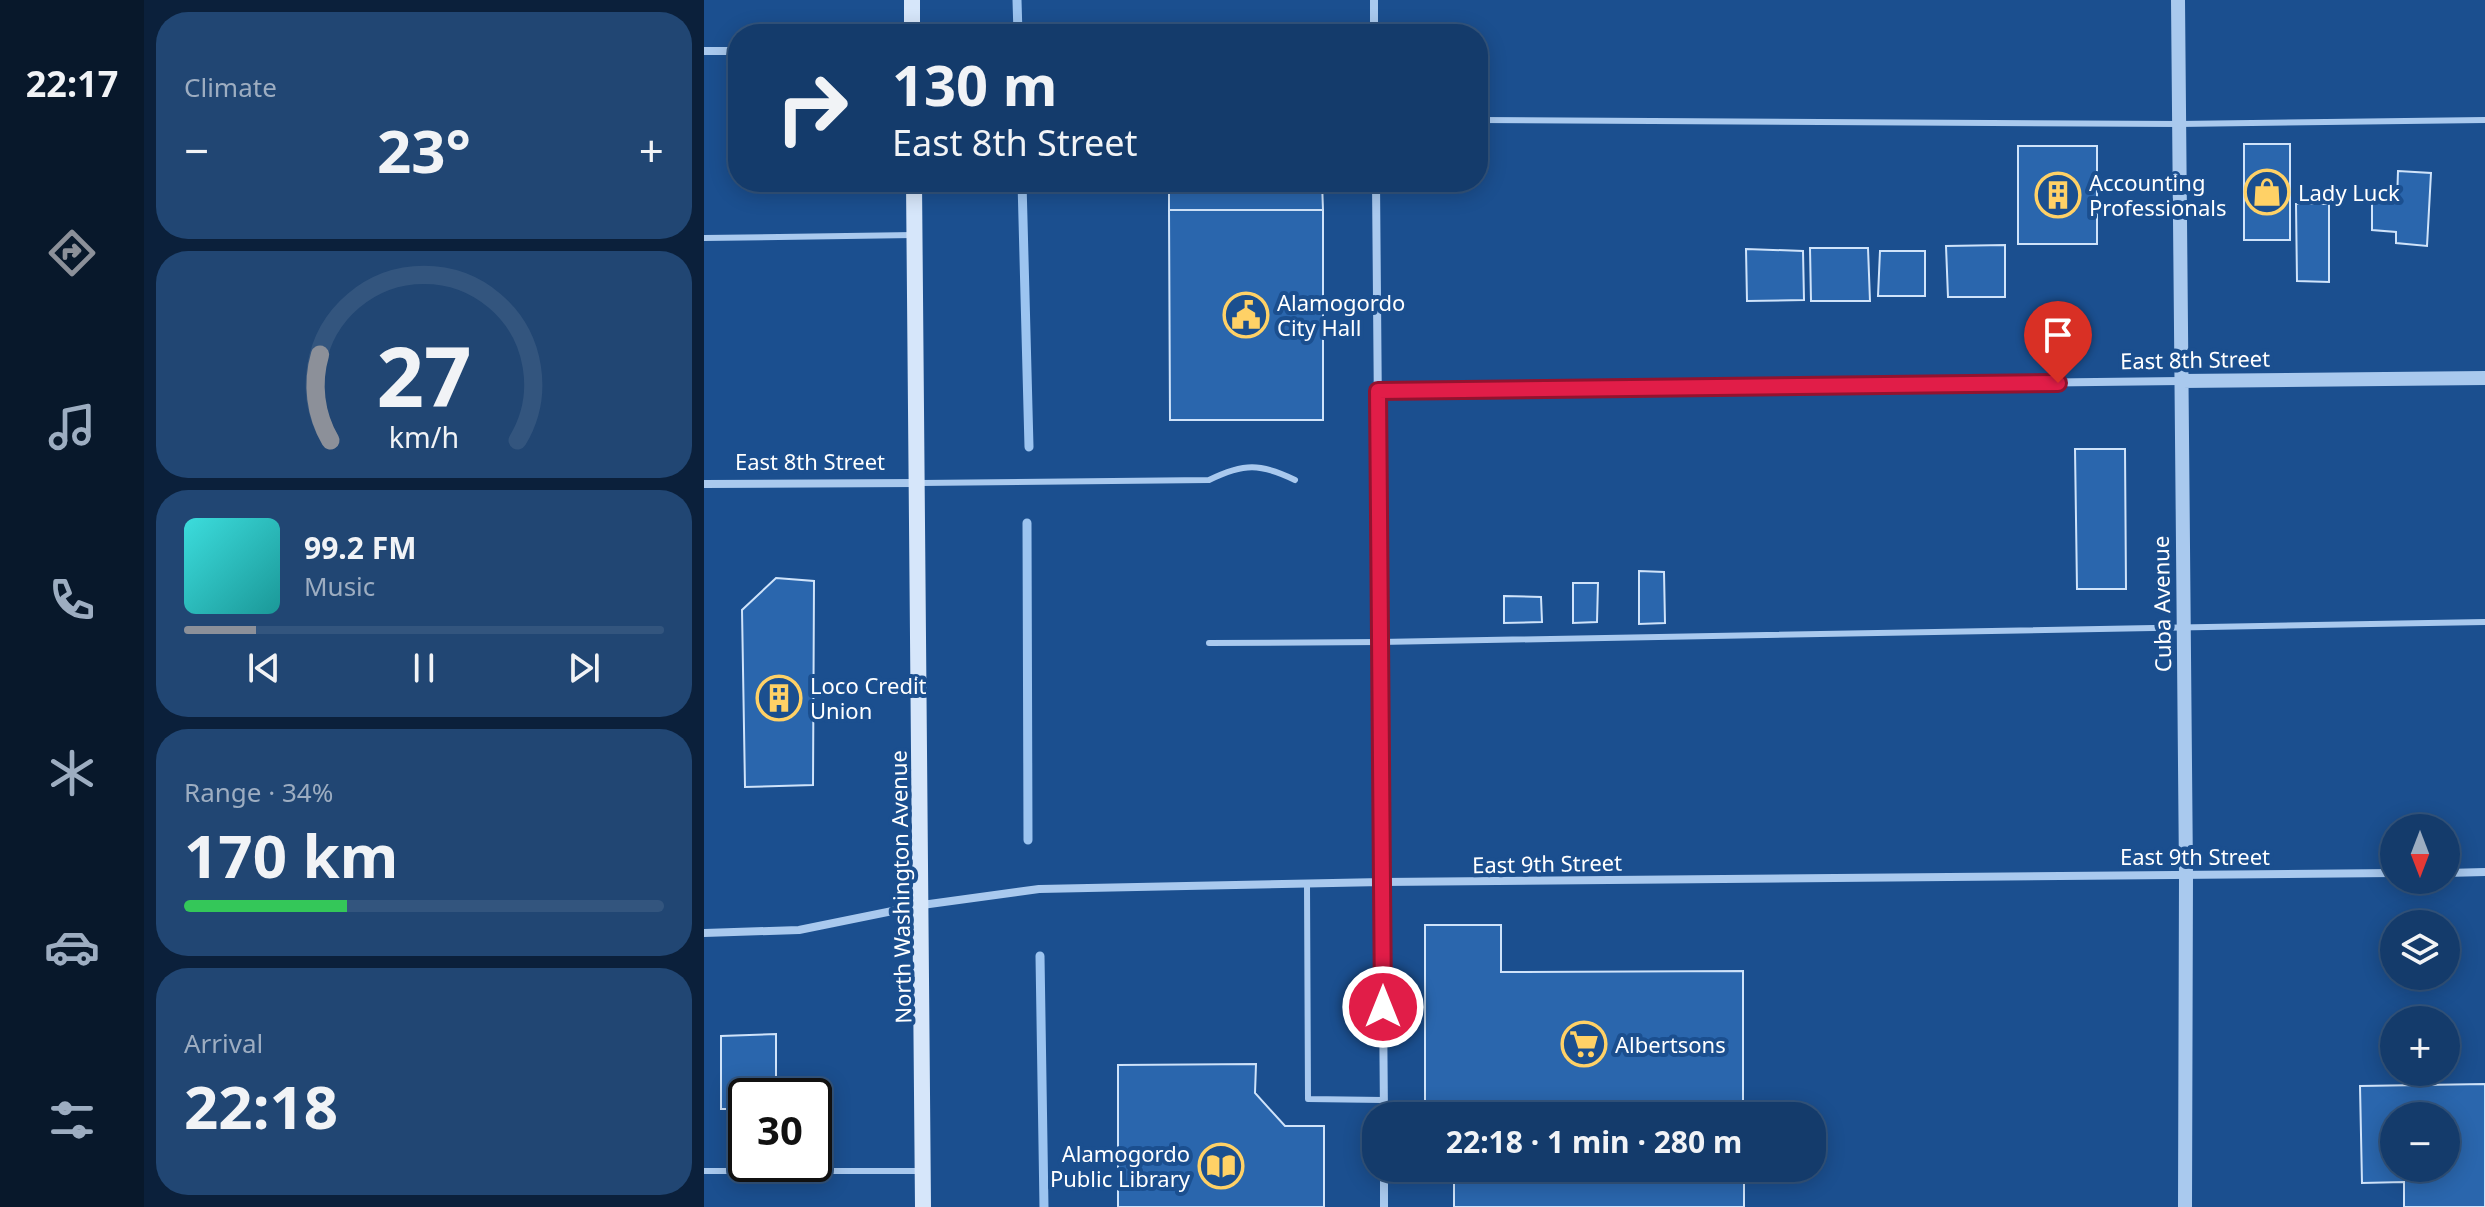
<!DOCTYPE html>
<meta charset="utf-8">
<style>
body{margin:0;font-family:"Noto Sans",sans-serif;background:#214673;color:#f1f3f6;height:100vh;display:flex;flex-direction:column;font-size:30px;white-space:nowrap}
*{box-sizing:border-box;margin:0}
p{font-size:26px;color:#9dadc1}
.icon{flex:none;width:44px;height:44px;fill:none;stroke:currentColor;stroke-width:2;stroke-linecap:round;stroke-linejoin:round}
.map{position:relative;flex:1;overflow:hidden}
.sheet{display:flex;flex-direction:column;gap:12px;padding:12px;background:#0b203b;width:560px}
.sheet>*{flex:none}
.hud{position:absolute;left:24px;top:24px;width:760px;height:168px;border-radius:32px;box-shadow:0 4px 20px #0003,0 0 0 2px #33557e;background:#143b6b;color:#f1f3f6;overflow:hidden}
.needle{width:52px;rotate:180deg}
.controls{position:absolute;left:1676px;top:814px;display:grid;gap:16px}
.controls a{display:grid;place-items:center;width:80px;height:80px;border-radius:50%;background:#143b6b;box-shadow:0 4px 20px #0003,0 0 0 2px #33557e;font-size:40px}
.speed{position:absolute;left:24px;top:1078px;display:flex;gap:16px;font-size:40px;font-weight:700;text-align:center}
.speed>*{display:grid;place-content:center;width:104px;height:104px;border-radius:50%;background:#143b6b;box-shadow:0 4px 20px #0003,0 0 0 2px #33557e;line-height:1}
.speed .limit{border:4px solid #111;border-radius:12px;background:#fff;color:#111}
.pin{position:absolute;display:grid;place-items:center;width:68px;height:68px;color:#fff;margin:-82px -34px;border-radius:50% 50% 50% 0;rotate:-45deg;box-shadow:0 0 8px #0007}
.pin .icon{rotate:45deg}
.me{position:absolute;width:88px;margin:-44px;rotate:0deg;stroke-linejoin:round;filter:drop-shadow(0 0 6px #0008)}
.turn{display:flex;align-items:center;gap:28px;height:168px;padding:0 32px;font-size:36px}
.turn .icon{width:104px;height:104px;stroke-width:2.5}
.turn b{display:block;font-size:56px;line-height:68px}
.big{font-size:60px;font-weight:700;line-height:1.1}
.sheet .card{flex:1;display:flex;flex-direction:column;justify-content:center;gap:12px;min-width:0;padding:0 28px;border-radius:32px;background:#214673}
.sheet .dial{align-items:center;gap:0}
.dial svg{height:208px;overflow:visible;fill:none;stroke:#33557e;stroke-width:7;stroke-linecap:round;text-anchor:middle}
.dial text{fill:#f1f3f6;stroke:none}
.song{display:flex;align-items:center;gap:24px}
.cover{width:96px;height:96px;border-radius:12px;background:linear-gradient(135deg,hsl(180 70% 55%),hsl(180 70% 35%))}
.played{height:8px;border-radius:4px;background:linear-gradient(90deg,#8c9099 15%,#33557e 15%)}
.keys{display:flex;justify-content:space-around;direction:ltr}
.heat{display:flex;justify-content:space-between;align-items:center;font-size:44px;direction:ltr}
.charge{height:12px;border-radius:6px;background:linear-gradient(90deg,#34c759 34%,#33557e 0)}
.trip{position:absolute;left:658px;top:1102px;width:464px;height:80px;border-radius:32px;background:#143b6b;box-shadow:0 4px 20px #0003,0 0 0 2px #33557e;font-weight:700;line-height:80px;text-align:center}
main{display:flex;flex:1;min-height:0}
.dock{display:flex;flex-direction:column;width:144px;justify-content:space-around;align-items:center;background:#08182b;color:#9dadc1}
.dock .icon{width:56px;height:56px}
.dock .active{color:#8c9099}
.dock b{font-size:36px;color:#f1f3f6}
.map>svg:first-child{display:block}
.lines{fill:none;stroke-linecap:round;stroke-linejoin:round}
.stream{stroke:#9cc4f0;stroke-width:9}
.building{fill:#2a66ad;stroke:#cfe3fa;stroke-width:2;fill-rule:evenodd}
.service{stroke:#a9c9ee;stroke-width:6}
.minor{stroke:#a9c9ee;stroke-width:8}
.tertiary{stroke:#a9c9ee;stroke-width:14}
.secondary{stroke:#d6e6fa;stroke-width:16}
.route-casing{stroke:#92132f;stroke-width:20}
.route{stroke:#e11d48;stroke-width:14}
.labels{text-anchor:middle;dominant-baseline:central;stroke-width:8;stroke-linejoin:round;paint-order:stroke}
.poi-label{font-size:22px;fill:#fff;stroke:#1b4f8f;text-anchor:start}
.street-label{font-size:22px;fill:#fff;stroke:#1b4f8f}
</style>
<main>
<nav class="dock">
<b>22:17</b>
<svg class="icon active" aria-label="directions" viewBox="0 0 24 24"><path d="M12 3l9 9-9 9-9-9zM9 14v-3h6M13 9l2 2-2 2"/></svg>
<svg class="icon" aria-label="music" viewBox="0 0 24 24"><path d="M9 18V5l10-2v13"/><circle cx="6" cy="18" r="3"/><circle cx="16" cy="16" r="3"/></svg>
<svg class="icon" aria-label="phone" viewBox="0 0 24 24"><path d="M5 4h4l2 5-3 2q2 4 5 5l2-3 5 2v4C11 20 4 13 5 4z"/></svg>
<svg class="icon" aria-label="climate" viewBox="0 0 24 24"><path d="M12 3v18M4 7l16 10M4 17L20 7"/></svg>
<svg class="icon" aria-label="car" viewBox="0 0 24 24"><path d="M5 17H2v-5l4-1 3-4h7l3 4 3 1v5h-3M9 17h6M6 11h13"/><circle cx="7" cy="17" r="2"/><circle cx="17" cy="17" r="2"/></svg>
<svg class="icon" aria-label="filters" viewBox="0 0 24 24"><path d="M4 7h16M4 17h16"/><circle cx="9" cy="7" r="2"/><circle cx="15" cy="17" r="2"/></svg>
</nav>
<section class="sheet">
<div class="card"><p>Climate</p>
<div class="heat"><a>−</a><b class="big">23°</b><a>+</a></div>
</div>
<div class="card dial"><svg viewBox="0 0 100 80">
<path d="M14 69A42 42 0 1 1 86 69"/>
<path d="M14 69A42 42 0 0 1 10 36" stroke="#8c9099"/>
<text x="50" y="56" font-size="32" font-weight="700">27</text>
<text x="50" y="72" font-size="11">km/h</text>
</svg></div>
<div class="card">
<div class="song"><i class="cover"></i><div><b>99.2 FM</b><p>Music</p></div></div>
<div class="played"></div>
<div class="keys"><svg class="icon" aria-label="previous" viewBox="0 0 24 24"><path d="M18 5L8 12l10 7zM5 5v14"/></svg><svg class="icon" aria-label="pause" viewBox="0 0 24 24"><path d="M8 5v14M16 5v14"/></svg><svg class="icon" aria-label="next" viewBox="0 0 24 24"><path d="M6 5l10 7-10 7zM19 5v14"/></svg></div>
</div>
<div class="card"><p>Range · 34%</p><b class="big">170 km</b><div class="charge"></div></div>
<div class="card"><p>Arrival</p><b class="big">22:18</b></div>
</section>
<div class="map">
<svg width="1781" height="1207" viewBox="0 0 1781 1207">
<rect width="100%" height="100%" fill="#1b4f8f"/>
<g class="lines">
<path class="stream" d="M 313,0 L 314,34
M 318,182 L 325,447
M 323,523 L 324,840
M 336,956 L 340,1207"/>
</g>
<path class="building" d="M 1540,144 L 1586,144 L 1586,240 L 1540,240 Z
M 1314,146 L 1393,146 L 1393,244 L 1314,244 Z
M 1694,171 L 1727,173 L 1723,246 L 1692,243 L 1692,232 L 1668,230 L 1668,200 L 1693,202 Z
M 465,182 L 618,182 L 619,210 L 465,210 Z
M 1592,204 L 1625,204 L 1625,282 L 1593,281 Z
M 465,210 L 619,210 L 619,420 L 466,420 Z
M 1301,245 L 1301,297 L 1244,297 L 1242,246 Z
M 1106,248 L 1164,248 L 1166,301 L 1107,301 Z
M 1042,249 L 1099,251 L 1100,300 L 1043,301 Z
M 1176,251 L 1221,251 L 1221,296 L 1174,296 Z
M 1371,449 L 1421,449 L 1422,589 L 1373,589 Z
M 935,571 L 960,572 L 961,623 L 935,624 Z
M 72,578 L 110,581 L 109,785 L 41,787 L 38,610 Z
M 869,583 L 894,583 L 893,622 L 869,623 Z
M 800,596 L 837,597 L 838,622 L 800,623 Z
M 721,925 L 797,925 L 797,972 L 1039,971 L 1039,1116 L 721,1116 Z
M 72,1034 L 72,1096 L 42,1096 L 42,1109 L 17,1109 L 17,1036 Z
M 552,1064 L 551,1093 L 581,1126 L 620,1126 L 620,1207 L 414,1207 L 414,1065 Z
M 1781,1084 L 1781,1207 L 1700,1207 L 1700,1182 L 1658,1183 L 1656,1086 ZM 1690,1116 L 1742,1116 L 1742,1168 L 1690,1168 Z
M 722,1168 L 1040,1168 L 1040,1207 L 750,1207 L 750,1174 L 722,1175 Z"/>
<g class="lines">
<path class="service" d="M 774,120 L 1475,124 L 1781,120
M 0,238 L 210,235
M 216,483 L 505,480 C 540,463 556,463 591,480
M 505,643 L 676,642 L 1781,622
M 603,885 L 604,1099 L 679,1100
M 0,1171 L 216,1171"/>
<path class="minor" d="M 670,0 L 670,34
M 0,51 L 34,51
M 672,182 L 680,1116
M 674,391 L 1477,381
M 0,484 L 212,483
M 1742,873 L 1781,872
M 0,933 L 95,930 L 218,905 L 335,889 L 678,882 L 1690,873
M 680,1168 L 680,1207"/>
<path class="tertiary" d="M 1474,0 L 1482,874 L 1481,1207
M 1477,381 L 1781,378"/>
<path class="secondary" d="M 208,0 L 208,34
M 210,182 L 219,1207"/>
</g>
<g class="lines">
<g class="route-casing">
<path id="route" d="M 679,1007 L 674,391 L 1354,383"/>
</g>
<use href="#route" class="route"/>
</g>
<defs>
<g id="shop-ring" transform="scale(2.3)"><circle r="9.5" fill="#1b4f8f" stroke="#ffd166" stroke-width="1.5"/><path d="M-5-2.5h2.3a2.7 3.5 0 0 1 5.4 0H5L5.5 6h-11ZM-1.5-2.5h3a1.5 2.3 0 0 0-3 0Z" fill="#ffd166"/></g>
<g id="building-ring" transform="scale(2.3)"><circle r="9.5" fill="#1b4f8f" stroke="#ffd166" stroke-width="1.5"/><path d="M-4-6H4V6H1V3H-1V6H-4ZM-2.5-4.3h1.7v1.8h-1.7ZM.8-4.3h1.7v1.8H.8ZM-2.5-1h1.7V.8h-1.7ZM.8-1h1.7V.8H.8Z" fill="#ffd166"/></g>
<g id="civic-ring" transform="scale(2.3)"><circle r="9.5" fill="#1b4f8f" stroke="#ffd166" stroke-width="1.5"/><path d="M-.6-6.5H3V-4.5H.6V-3L4-1V1h2V6H-6V1h2V-1L-.6-3ZM-1.2 2.5V6h2.4V2.5Z" fill="#ffd166"/></g>
<g id="supermarket-ring" transform="scale(2.3)"><circle r="9.5" fill="#1b4f8f" stroke="#ffd166" stroke-width="1.5"/><path d="M-6-5.5h2.5l.6 2H6L4.5 2H-2.5L-4.4-4H-6ZM-1.5 3.2a1.3 1.3 0 1 0 .1 0ZM3 3.2a1.3 1.3 0 1 0 .1 0Z" fill="#ffd166"/></g>
<g id="library-ring" transform="scale(2.3)"><circle r="9.5" fill="#1b4f8f" stroke="#ffd166" stroke-width="1.5"/><path d="M-6-4Q-3-5.5-.7-3.5V5Q-3 3-6 4ZM6-4Q3-5.5 .7-3.5V5Q3 3 6 4Z" fill="#ffd166"/></g>
</defs>
<g fill-rule="evenodd">
<use href="#shop-ring" x="1563" y="192"/>
<use href="#building-ring" x="1354" y="195"/>
<use href="#civic-ring" x="542" y="315"/>
<use href="#building-ring" x="75" y="698"/>
<use href="#supermarket-ring" x="880" y="1044"/>
<use href="#library-ring" x="517" y="1166"/>
</g>
<g class="labels">
<g class="poi-label">
<text x="1385" y="182">Accounting<tspan x="1385" dy="25">Professionals</tspan></text>
<text x="1594" y="192">Lady Luck</text>
<text x="573" y="302">Alamogordo<tspan x="573" dy="25">City Hall</tspan></text>
<text x="106" y="685">Loco Credit<tspan x="106" dy="25">Union</tspan></text>
<text x="911" y="1044">Albertsons</text>
<text x="486" y="1153" text-anchor="end">Alamogordo<tspan x="486" dy="25">Public Library</tspan></text>
</g>
<g class="street-label">
<text transform="translate(1491 359) rotate(-1)">East 8th Street</text>
<text x="106" y="461">East 8th Street</text>
<text transform="translate(1457 604) rotate(-91)">Cuba Avenue</text>
<text x="1491" y="856">East 9th Street</text>
<text transform="translate(843 863) rotate(-1)">East 9th Street</text>
<text transform="translate(196 887) rotate(-91)">North Washington Avenue</text>
</g>
</g>
</svg>
<div class="controls">
<a><svg class="needle" viewBox="-14 -14 28 28"><path d="M0-13l5 13h-10z" fill="#e53935"/><path d="M0 13l5-13h-10z" fill="#9dadc1"/></svg></a>
<a><svg class="icon" aria-label="layers" viewBox="0 0 24 24"><path d="M12 4l9 5-9 5-9-5zM3 14l9 5 9-5"/></svg></a>
<a>+</a>
<a>−</a>
</div>
<div class="speed"><div class="limit">30</div></div>
<div class="pin" style="left:1354px;top:383px;background:#d93025"><svg class="icon" aria-label="arrive" viewBox="0 0 24 24"><path d="M6 21V4h12l-3 4 3 4H6"/></svg></div>
<svg class="me" style="left:679px;top:1007px" viewBox="-20 -20 40 40"><circle r="17" fill="#e11d48" stroke="#fff" stroke-width="3"/><path d="M0-11L8 9 0 5-8 9z" fill="#fff"/></svg>
<div class="trip">22:18 · 1 min · 280 m</div>
<div class="hud">
<div class="turn"><svg class="icon" aria-label="right" viewBox="0 0 24 24"><path d="M7 20v-9h11M14 6l5 5-5 5"/></svg><div><b>130 m</b>East 8th Street</div></div>
</div>
</div>
</main>
